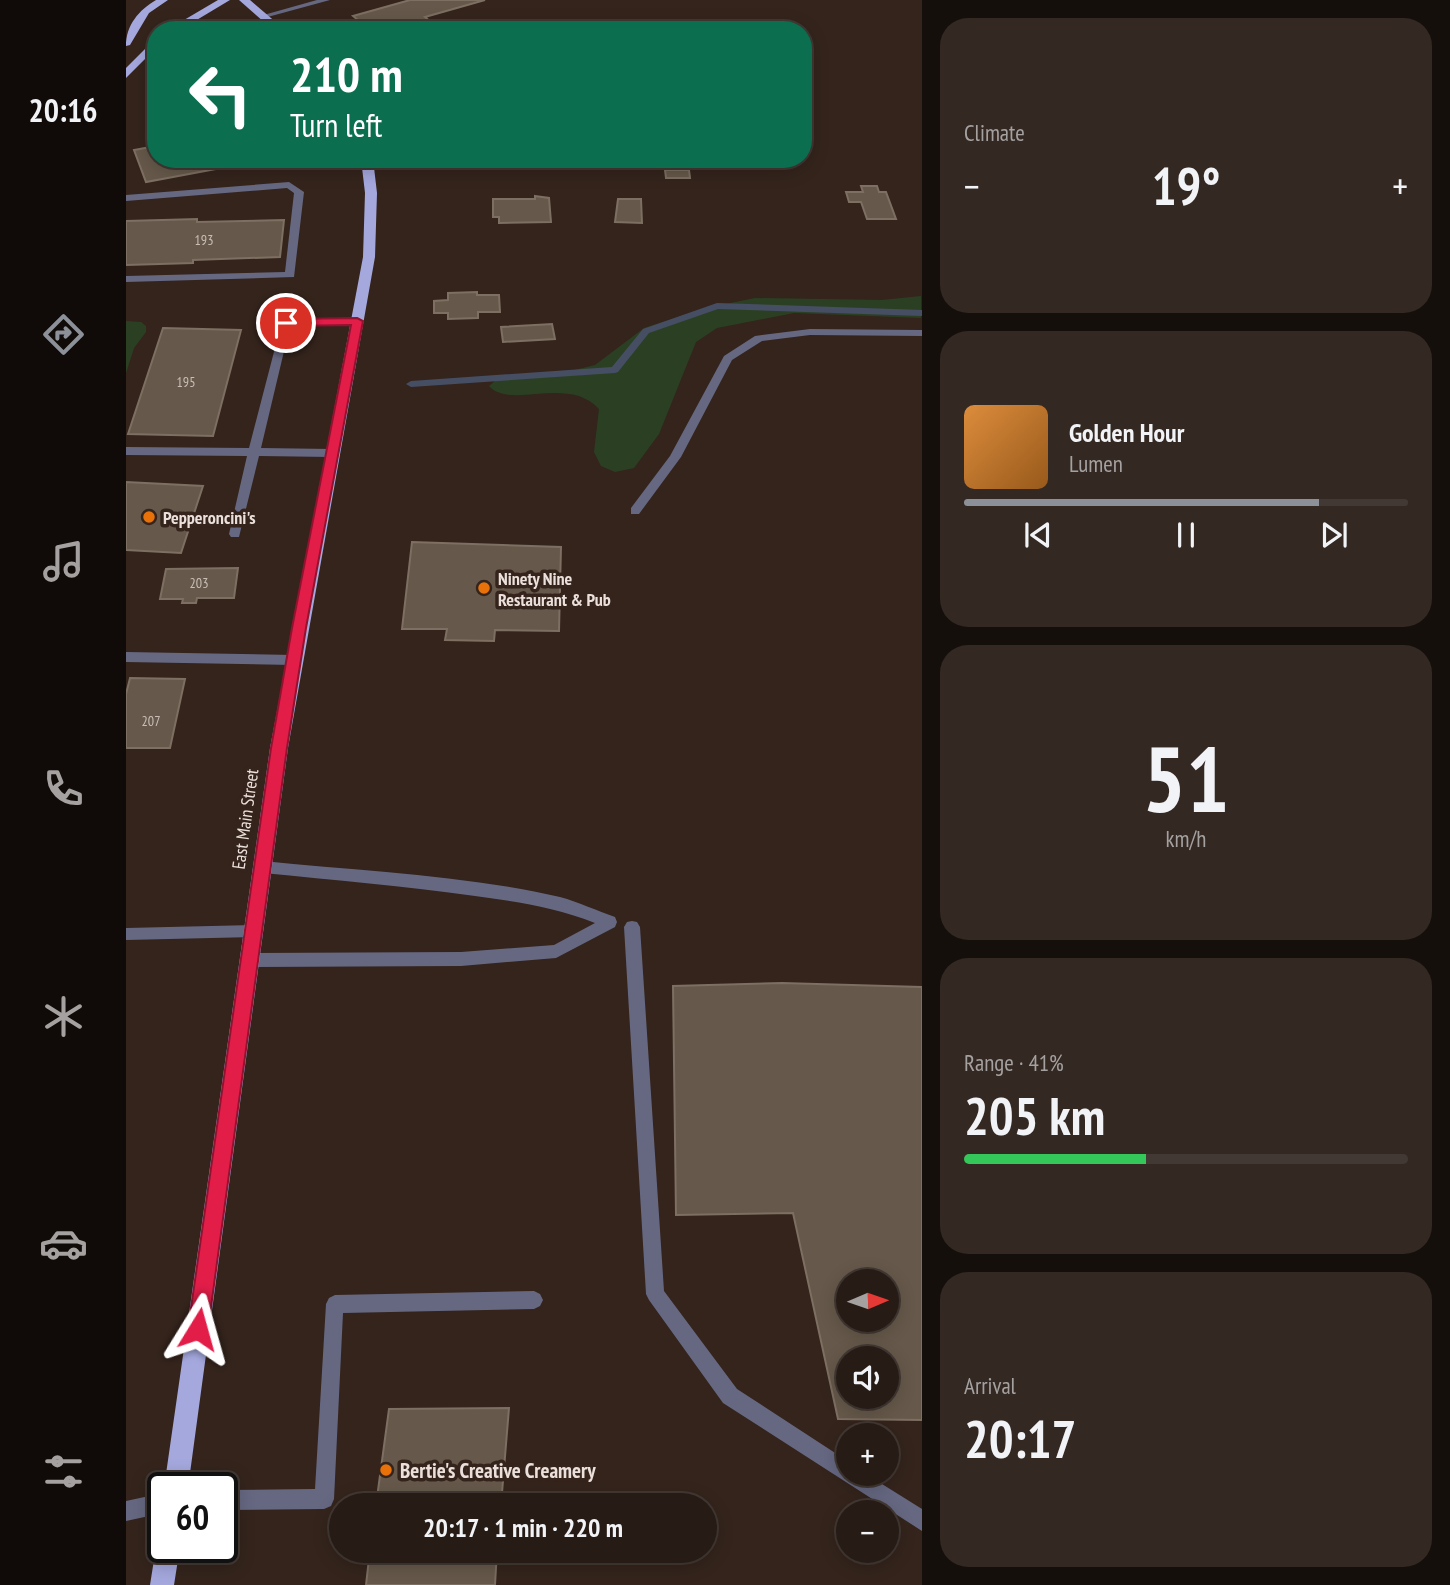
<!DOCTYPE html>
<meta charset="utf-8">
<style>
body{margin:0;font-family:"PT Sans Narrow",sans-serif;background:#332822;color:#f1f3f6;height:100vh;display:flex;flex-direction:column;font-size:26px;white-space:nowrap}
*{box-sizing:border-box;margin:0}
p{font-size:23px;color:#a4a1a0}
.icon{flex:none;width:38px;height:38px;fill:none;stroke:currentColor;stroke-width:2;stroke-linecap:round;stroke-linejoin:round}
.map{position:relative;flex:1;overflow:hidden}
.details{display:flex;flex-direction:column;gap:18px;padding:18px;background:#150f0c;width:528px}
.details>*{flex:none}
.banner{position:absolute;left:21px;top:21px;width:665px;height:147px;border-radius:28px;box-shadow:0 4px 18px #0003,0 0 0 2px #433934;background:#0b6e4f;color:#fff;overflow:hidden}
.needle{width:46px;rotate:88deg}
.controls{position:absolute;left:710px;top:1269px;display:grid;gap:14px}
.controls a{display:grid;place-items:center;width:63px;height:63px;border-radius:50%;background:#271b15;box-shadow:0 4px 18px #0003,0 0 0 2px #433934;font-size:35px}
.speed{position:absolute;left:21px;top:1472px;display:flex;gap:14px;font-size:35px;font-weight:700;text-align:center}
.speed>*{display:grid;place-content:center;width:91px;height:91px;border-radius:50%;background:#271b15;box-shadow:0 4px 18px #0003,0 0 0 2px #433934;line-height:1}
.speed .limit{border:4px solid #111;border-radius:10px;background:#fff;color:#111}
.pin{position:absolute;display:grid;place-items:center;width:60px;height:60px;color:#fff;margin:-30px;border:4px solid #fff;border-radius:50%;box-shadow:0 2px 7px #0007}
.me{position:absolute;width:77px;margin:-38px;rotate:8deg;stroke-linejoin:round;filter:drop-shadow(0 0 5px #0008)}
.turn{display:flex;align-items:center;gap:24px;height:147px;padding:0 28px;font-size:32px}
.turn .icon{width:91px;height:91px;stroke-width:2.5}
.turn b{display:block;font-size:49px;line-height:60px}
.big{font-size:52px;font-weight:800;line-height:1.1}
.details .tile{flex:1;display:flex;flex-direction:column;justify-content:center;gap:10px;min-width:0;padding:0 24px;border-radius:28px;background:#332822}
.details .dial{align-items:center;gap:0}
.dial b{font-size:91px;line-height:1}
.song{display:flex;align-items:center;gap:21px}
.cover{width:84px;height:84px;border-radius:10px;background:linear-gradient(135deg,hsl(30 70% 55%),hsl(30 70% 35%))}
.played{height:7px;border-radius:4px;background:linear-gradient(90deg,#8c9099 80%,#433934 80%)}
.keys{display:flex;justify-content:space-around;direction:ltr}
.heat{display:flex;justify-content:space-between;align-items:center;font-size:38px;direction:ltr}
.charge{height:10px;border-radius:5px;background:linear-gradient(90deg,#34c759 41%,#433934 0)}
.trip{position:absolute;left:203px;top:1493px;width:388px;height:70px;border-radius:35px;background:#271b15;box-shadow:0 4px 18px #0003,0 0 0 2px #433934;font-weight:800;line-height:70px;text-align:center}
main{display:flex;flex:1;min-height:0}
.menu{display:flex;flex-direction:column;width:126px;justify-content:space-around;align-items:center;background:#100b08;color:#a4a1a0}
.menu .icon{width:49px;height:49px}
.menu .active{color:#8c9099}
.menu b{font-size:32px;color:#f1f3f6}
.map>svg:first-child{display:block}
.green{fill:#2b4023}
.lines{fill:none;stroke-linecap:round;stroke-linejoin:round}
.stream{fill:#464e64;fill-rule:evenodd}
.building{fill:#66594b;stroke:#7d6f61;stroke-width:2;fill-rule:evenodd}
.lane{fill:#666882;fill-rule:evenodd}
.primary{fill:#a4a8dd;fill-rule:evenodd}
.route{fill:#e11d48;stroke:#92132f;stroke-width:2}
.food-dot{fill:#e8710a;stroke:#34241c;stroke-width:2.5}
.labels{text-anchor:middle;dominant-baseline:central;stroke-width:7;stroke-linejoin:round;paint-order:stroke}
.number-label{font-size:14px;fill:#cabeb7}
.poi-label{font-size:18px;font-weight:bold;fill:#ebe0db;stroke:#34241c;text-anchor:start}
.street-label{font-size:18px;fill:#ebe0db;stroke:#34241c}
.near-poi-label{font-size:21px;font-weight:bold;fill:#ebe0db;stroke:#34241c;text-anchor:start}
</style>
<main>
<nav class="menu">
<b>20:16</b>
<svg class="icon active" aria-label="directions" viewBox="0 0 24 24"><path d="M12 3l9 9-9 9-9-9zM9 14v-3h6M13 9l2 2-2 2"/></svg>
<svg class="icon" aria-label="music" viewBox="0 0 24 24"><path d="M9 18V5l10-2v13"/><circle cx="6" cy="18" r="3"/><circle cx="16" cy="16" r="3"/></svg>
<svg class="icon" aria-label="phone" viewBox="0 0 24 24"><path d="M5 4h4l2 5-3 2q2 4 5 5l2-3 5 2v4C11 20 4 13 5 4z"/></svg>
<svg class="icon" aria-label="climate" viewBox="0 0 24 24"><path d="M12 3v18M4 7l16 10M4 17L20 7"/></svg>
<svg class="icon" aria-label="car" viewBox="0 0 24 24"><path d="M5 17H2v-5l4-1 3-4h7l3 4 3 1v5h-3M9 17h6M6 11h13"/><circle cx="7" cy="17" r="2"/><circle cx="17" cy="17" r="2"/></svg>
<svg class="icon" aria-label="filters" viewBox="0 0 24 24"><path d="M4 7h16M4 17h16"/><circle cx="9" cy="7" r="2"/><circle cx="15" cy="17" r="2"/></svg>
</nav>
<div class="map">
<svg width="796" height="1585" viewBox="0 0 796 1585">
<rect width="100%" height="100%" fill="#34241c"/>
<path class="green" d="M 795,296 L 795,318 L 668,313 L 591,328 L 570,342 L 533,434 L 508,468 L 489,472 L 475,466 L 468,452 L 473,409 C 442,375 385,410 363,386 L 369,381 L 383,378 L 440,372 L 469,365 L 518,328 L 580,308 L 629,298 L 756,300 Z
M 0,321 L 15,322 L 20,326 L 20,332 L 8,348 L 0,373 Z"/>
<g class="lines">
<path class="stream" d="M 591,303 L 796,310 L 796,316 L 592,309 L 523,333 L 492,372 L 489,373 L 285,387 L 280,384 L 285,381 L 486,367 L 517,329 Z"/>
</g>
<path class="building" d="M 284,0 L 359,0 L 299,17 L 306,23 L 283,30 L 244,30 L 227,16 Z
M 30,146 L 30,159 L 144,159 L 20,182 L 8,150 Z
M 539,170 L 563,170 L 564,178 L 540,178 Z
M 735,186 L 751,186 L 753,192 L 760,192 L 770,219 L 741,219 L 735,202 L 723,202 L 720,192 L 737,192 Z
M 409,196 L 423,198 L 425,222 L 373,223 L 373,217 L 367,217 L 367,199 L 409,199 Z
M 492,199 L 515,199 L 516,223 L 489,222 Z
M 71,219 L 71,222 L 158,220 L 154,257 L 67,260 L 67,263 L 0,265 L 0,221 Z
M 351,292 L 351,295 L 373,295 L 374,312 L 352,312 L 352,318 L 322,319 L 322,313 L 308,313 L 308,301 L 322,300 L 322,293 Z
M 426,324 L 429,339 L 377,342 L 375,327 Z
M 37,328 L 115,330 L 87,436 L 2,434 Z
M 0,482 L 77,486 L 55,553 L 0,550 Z
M 286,542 L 435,547 L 433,631 L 369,630 L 368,641 L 319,640 L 321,629 L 276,629 Z
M 112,568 L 108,598 L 71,598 L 70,603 L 56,603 L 57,599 L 34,599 L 40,569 Z
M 4,678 L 59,679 L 44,748 L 0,748 L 0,694 Z
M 656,983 L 796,987 L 796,1420 L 712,1419 L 667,1213 L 550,1215 L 547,986 ZM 723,1281 L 761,1281 L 761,1320 L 723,1320 ZM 723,1358 L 761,1358 L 761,1396 L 723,1396 Z
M 383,1408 L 375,1505 L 250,1505 L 263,1409 Z
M 244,1550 L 371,1550 L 369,1585 L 240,1585 Z"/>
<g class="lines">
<path class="lane" d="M 191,0 L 204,0 L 138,18 L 134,16 Z
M 163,182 L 178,192 L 168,277 L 0,282 L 0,276 L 159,272 L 168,193 L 161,188 L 0,201 L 0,195 Z
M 231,318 L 236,321 L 235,323 L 164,326 L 135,448 L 206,449 L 212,453 L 206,457 L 133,456 L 113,537 L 105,537 L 103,534 L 121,456 L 0,455 L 0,447 L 123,448 L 156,321 Z
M 684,329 L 796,330 L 796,336 L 684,335 L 636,341 L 606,360 L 555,457 L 513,514 L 505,514 L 505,508 L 544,456 L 598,356 L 629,336 Z
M 0,652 L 168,655 L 174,660 L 168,665 L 0,662 Z
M 137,861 C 234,871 339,875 434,897 C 453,902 471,911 489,917 L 491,922 L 489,927 L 430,958 L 335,966 L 123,967 L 118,965 L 115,960 L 118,955 L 123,953 L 335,952 L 428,945 L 469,923 C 428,907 392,902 349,896 C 279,886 208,880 137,873 L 132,871 L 130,867 L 132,863 Z
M 506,921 L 511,922 L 514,927 L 538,1291 L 611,1389 L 723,1462 L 723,1474 L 740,1474 L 796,1509 L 796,1531 L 597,1403 L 523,1300 L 520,1294 L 498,927 L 501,922 Z
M 128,925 L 133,926 L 136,931 L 133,936 L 128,937 L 0,940 L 0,928 Z
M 408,1291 L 414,1294 L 417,1300 L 414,1306 L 408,1309 L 217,1313 L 208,1499 L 205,1506 L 198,1509 L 96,1510 L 96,1490 L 189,1489 L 200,1304 L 203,1298 L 209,1295 Z
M 37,1493 L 37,1513 L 0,1521 L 0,1501 Z"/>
<path class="primary" d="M 30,0 L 42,0 L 23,13 L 4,45 L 0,46 C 0,25 13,10 30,0 Z
M 92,0 L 104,0 L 54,30 L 41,30 Z
M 113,0 L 124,0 L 159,30 L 147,30 Z
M 30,38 L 30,48 L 0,78 L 0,68 Z
M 235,159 L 247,159 L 251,193 L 249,257 L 162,748 L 62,1488 L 38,1488 L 144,748 L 237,257 L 239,193 Z
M 37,1537 L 37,1547 L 54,1547 L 48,1585 L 24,1585 L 30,1547 Z"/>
</g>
<path class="route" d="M 231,318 L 237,321 L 180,628 L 161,748 L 82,1329 L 79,1337 L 72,1340 L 65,1337 L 62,1329 L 145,748 L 166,628 L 225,325 L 160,326 L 154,323 L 160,319 Z"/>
<g class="food-dot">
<circle cx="23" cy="517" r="7"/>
<circle cx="358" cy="588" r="7"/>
<circle cx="260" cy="1470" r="7"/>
</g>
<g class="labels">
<g class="number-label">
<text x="78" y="240">193</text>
<text x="60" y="382">195</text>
<text x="73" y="583">203</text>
<text x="25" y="721">207</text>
</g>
<g class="poi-label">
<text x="37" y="517">Pepperoncini's</text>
<text x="372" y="578">Ninety Nine<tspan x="372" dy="21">Restaurant &amp; Pub</tspan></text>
</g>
<g class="street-label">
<text transform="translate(119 819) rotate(-82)">East Main Street</text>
</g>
<g class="near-poi-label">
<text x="274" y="1470">Bertie's Creative Creamery</text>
</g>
</g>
</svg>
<div class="controls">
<a><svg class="needle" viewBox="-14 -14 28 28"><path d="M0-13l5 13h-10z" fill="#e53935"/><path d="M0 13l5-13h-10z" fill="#a4a1a0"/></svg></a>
<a><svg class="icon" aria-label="sound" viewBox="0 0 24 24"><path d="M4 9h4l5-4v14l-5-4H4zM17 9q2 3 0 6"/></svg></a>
<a>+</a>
<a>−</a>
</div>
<div class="speed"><div class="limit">60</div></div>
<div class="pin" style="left:160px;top:323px;background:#d93025"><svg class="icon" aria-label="arrive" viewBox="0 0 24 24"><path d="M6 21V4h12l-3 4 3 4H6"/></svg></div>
<svg class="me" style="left:72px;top:1329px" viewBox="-20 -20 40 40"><path d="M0-17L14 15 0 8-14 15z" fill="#e11d48" stroke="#fff" stroke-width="4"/></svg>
<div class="trip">20:17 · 1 min · 220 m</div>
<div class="banner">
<div class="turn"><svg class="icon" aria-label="left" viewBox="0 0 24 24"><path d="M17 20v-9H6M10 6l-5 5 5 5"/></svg><div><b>210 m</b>Turn left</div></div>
</div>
</div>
<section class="details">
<div class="tile"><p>Climate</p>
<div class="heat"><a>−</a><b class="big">19°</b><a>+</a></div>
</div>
<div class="tile">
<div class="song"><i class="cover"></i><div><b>Golden Hour</b><p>Lumen</p></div></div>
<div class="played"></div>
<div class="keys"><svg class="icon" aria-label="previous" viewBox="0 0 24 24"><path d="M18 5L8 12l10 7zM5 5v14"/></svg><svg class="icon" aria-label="pause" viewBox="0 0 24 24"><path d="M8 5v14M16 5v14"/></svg><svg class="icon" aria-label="next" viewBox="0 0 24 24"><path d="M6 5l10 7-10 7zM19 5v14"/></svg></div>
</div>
<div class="tile dial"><b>51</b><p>km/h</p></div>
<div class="tile"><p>Range · 41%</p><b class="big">205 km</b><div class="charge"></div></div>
<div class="tile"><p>Arrival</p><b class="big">20:17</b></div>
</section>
</main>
